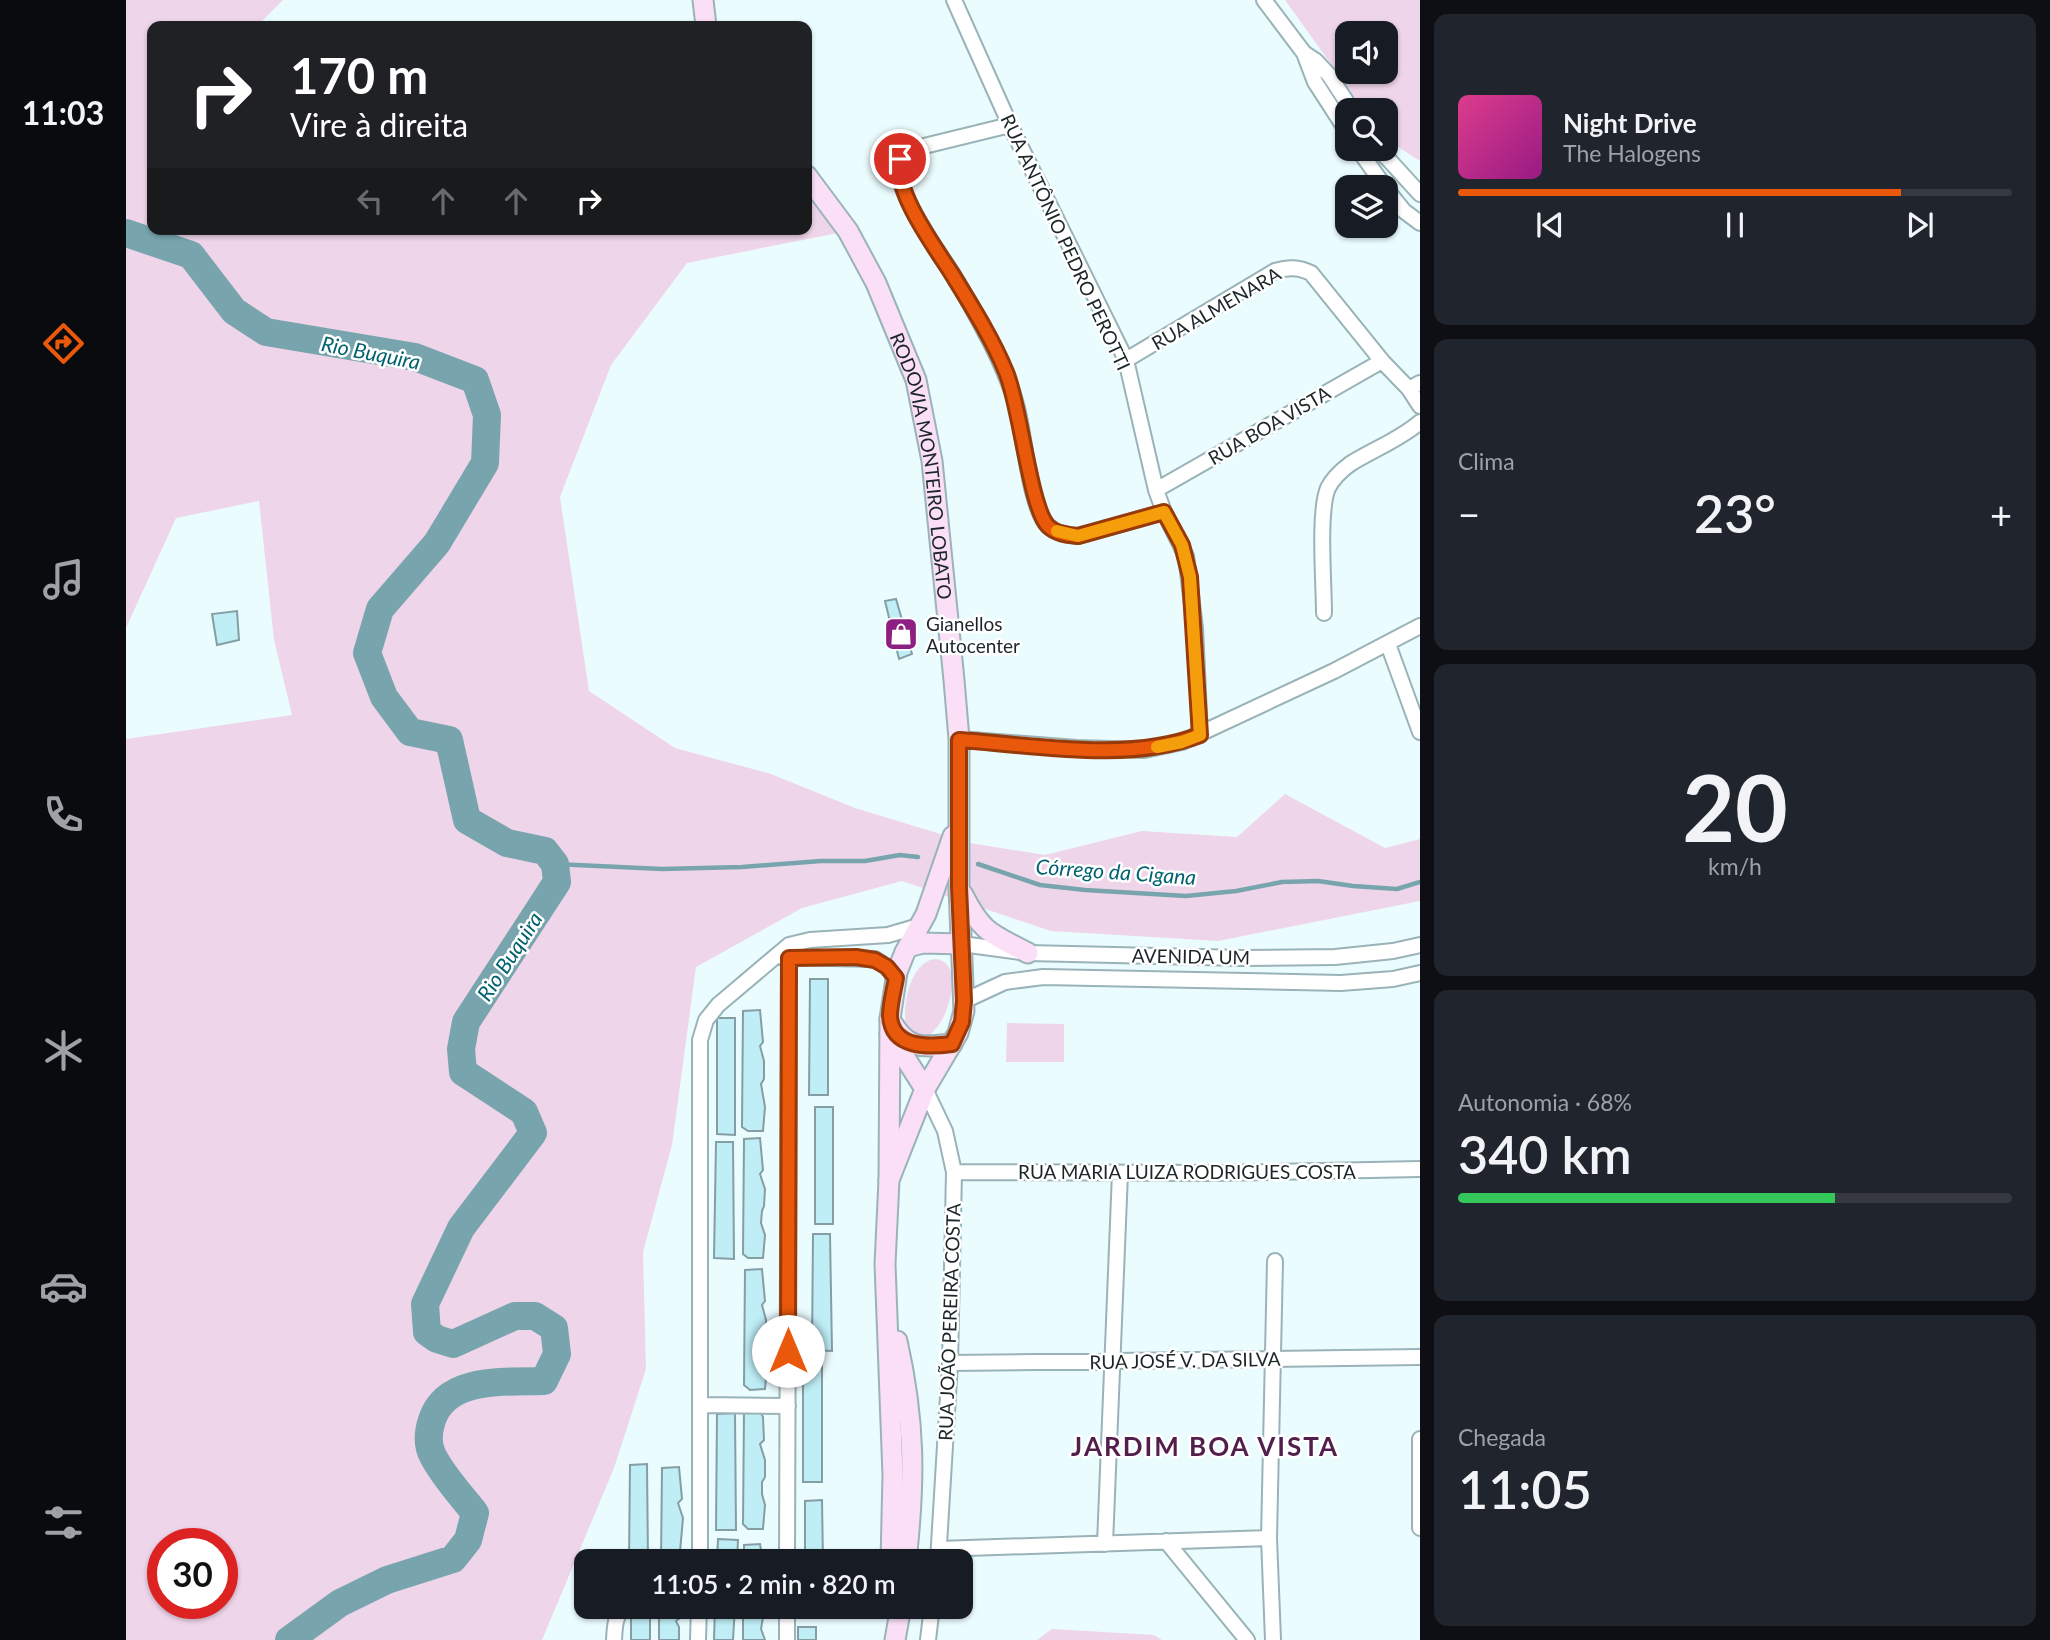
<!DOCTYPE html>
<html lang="pt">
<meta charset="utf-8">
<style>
body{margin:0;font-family:Lato,sans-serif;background:#20242c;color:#f1f3f6;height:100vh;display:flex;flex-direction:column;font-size:26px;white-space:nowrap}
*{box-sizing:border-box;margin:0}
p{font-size:23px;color:#9ea1a6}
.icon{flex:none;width:38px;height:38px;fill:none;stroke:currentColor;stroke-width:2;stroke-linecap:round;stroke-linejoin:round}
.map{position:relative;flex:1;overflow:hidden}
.details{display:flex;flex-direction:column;gap:14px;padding:14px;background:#0d0f14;width:630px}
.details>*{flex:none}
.hud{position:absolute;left:21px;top:21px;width:665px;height:214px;border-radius:14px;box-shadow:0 2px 5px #0004;background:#202124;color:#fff;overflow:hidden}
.controls{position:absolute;left:1209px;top:21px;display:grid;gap:14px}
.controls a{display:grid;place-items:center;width:63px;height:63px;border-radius:14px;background:#171b24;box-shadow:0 2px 5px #0004;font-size:35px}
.speed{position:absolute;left:21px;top:1528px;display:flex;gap:14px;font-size:35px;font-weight:700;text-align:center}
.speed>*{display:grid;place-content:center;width:91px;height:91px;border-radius:50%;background:#171b24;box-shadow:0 2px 5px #0004;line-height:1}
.speed .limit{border:10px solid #d22;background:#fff;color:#111}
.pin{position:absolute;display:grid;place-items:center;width:60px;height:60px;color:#fff;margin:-30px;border:4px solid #fff;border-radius:50%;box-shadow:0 2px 7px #0007}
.me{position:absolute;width:77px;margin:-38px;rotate:0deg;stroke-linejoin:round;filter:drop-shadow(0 0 5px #0008)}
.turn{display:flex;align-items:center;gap:24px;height:147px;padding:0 28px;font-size:32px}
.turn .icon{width:91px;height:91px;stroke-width:2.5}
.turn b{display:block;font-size:49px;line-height:60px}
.lanes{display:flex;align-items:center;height:66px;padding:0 28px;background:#0003;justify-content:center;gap:35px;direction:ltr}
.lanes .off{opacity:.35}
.big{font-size:52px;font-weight:600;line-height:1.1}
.details .tile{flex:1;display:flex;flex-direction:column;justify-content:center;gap:10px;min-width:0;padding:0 24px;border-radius:14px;background:#20242c}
.details .dial{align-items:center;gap:0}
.dial b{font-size:91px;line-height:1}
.song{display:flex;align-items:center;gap:21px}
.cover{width:84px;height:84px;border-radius:10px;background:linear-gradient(135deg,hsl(330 70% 55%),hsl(310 70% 35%))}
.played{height:7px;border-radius:4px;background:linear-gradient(90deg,#ea580c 80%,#363941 80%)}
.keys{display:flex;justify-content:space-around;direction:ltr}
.heat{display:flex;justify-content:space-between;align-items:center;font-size:38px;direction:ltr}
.charge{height:10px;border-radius:5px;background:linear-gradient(90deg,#34c759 68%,#363941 0)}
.trip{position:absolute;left:448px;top:1549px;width:399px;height:70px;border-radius:14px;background:#171b24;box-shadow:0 2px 5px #0004;font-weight:600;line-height:70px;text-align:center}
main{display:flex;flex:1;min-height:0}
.tabs{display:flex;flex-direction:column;width:126px;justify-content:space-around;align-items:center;background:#090b0e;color:#9ea1a6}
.tabs .icon{width:49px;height:49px}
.tabs .current{color:#ea580c}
.tabs b{font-size:32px;color:#f1f3f6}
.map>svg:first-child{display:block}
.green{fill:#efd5ea;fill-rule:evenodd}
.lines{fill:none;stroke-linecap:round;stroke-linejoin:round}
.stream{stroke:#78a5ad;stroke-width:4.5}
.river{stroke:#78a5ad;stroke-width:28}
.building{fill:#bfeef6;stroke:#859ea3;stroke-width:2}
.minor-casing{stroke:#99b3b8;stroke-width:18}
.secondary-casing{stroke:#99b3b8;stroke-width:23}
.minor{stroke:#fff;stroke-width:14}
.secondary{stroke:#fbdff7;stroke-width:19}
.route-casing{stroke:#983908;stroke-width:18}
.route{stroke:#ea580c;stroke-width:12}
.slow{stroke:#f59e0b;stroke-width:12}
.labels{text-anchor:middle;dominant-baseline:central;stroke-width:5;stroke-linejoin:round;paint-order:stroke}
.street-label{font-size:19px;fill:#1c2628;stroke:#fff}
.poi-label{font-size:19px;fill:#1c2628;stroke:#fff;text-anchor:start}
.water-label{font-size:21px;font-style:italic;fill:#00626f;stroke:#fff}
.district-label{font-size:26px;font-weight:bold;letter-spacing:2px;fill:#521e4c;stroke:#fff}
</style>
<main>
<nav class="tabs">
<b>11:03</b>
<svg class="icon current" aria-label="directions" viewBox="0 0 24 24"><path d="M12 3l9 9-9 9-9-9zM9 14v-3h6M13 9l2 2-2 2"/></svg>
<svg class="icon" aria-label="music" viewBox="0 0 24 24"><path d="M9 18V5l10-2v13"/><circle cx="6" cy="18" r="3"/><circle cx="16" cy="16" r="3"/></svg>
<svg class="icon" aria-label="phone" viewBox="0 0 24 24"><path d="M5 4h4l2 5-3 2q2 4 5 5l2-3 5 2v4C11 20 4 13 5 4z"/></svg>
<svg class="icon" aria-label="climate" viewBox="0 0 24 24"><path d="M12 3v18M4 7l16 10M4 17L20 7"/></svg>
<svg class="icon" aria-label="car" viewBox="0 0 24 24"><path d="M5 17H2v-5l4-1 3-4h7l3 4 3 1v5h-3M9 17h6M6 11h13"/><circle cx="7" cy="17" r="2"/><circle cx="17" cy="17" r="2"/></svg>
<svg class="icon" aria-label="filters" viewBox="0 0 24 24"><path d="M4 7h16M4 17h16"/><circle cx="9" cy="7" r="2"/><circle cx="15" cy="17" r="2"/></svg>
</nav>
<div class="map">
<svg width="1294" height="1640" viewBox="0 0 1294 1640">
<rect width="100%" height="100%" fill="#ebfcff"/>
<path class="green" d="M 0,0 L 157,0 L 131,26 L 26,26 L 26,229 L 681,229 L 681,178 L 722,231 L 561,263 L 485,365 L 434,497 L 463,691 L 549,748 L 645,774 L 729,808 L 844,843 L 919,855 L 1016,831 L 1111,837 L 1159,794 L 1259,848 L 1294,839 L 1294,901 L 1092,941 L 925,931 L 776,881 L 676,908 L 570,967 L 546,1145 L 517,1252 L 520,1369 L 488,1468 L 416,1640 L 0,1640 L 0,739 L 166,715 L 148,640 L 133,501 L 50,518 L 0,628 ZM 37,1544 L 96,1544 L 96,1603 L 37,1603 Z
M 1159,0 L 1294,0 L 1294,161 L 1260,139 L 1260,110 L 1238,110 ZM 1222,33 L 1260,33 L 1260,72 L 1222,72 Z
M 808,959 C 837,961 825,1003 816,1020 C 812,1027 806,1032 802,1038 L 793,1040 L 780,1028 C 776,1007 783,964 808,959 Z
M 881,1023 L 938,1024 L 938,1062 L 880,1062 Z
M 926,1629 L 1028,1635 L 1036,1640 L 911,1640 Z"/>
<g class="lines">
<path class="stream" d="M 429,864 L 536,869 L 616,867 L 695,861 L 739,861 L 774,855 L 792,857
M 852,864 L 914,885 L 959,890 L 1060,896 L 1110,891 L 1156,882 L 1192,881 L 1227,886 L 1271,889 L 1294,882"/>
<path class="river" d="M 0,233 L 65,255 L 108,311 L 140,332 L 289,357 L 349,380 L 361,415 L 359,463 L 311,543 L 254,609 L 241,653 L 258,697 L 284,732 L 323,740 L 341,820 L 381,843 L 419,851 L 429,864 L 431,882 L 340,1022 L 335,1049 L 337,1072 L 398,1112 L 407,1133 L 335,1228 L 299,1304 L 301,1332 L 311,1339 L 327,1344 L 389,1316 L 409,1316 L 428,1328 L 431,1354 L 418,1381 C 380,1382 320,1376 306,1420 C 302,1432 301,1445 307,1456 C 317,1476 335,1495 349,1513 L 342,1540 L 327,1559 L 261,1580 L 214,1603 L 163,1640"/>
</g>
<path class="building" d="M 770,599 L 786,654 L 773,659 L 759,601 Z
M 111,611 L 113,640 L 91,645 L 86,614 Z
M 684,979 L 702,979 L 702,1095 L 683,1095 Z
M 634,1010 L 637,1042 L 634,1046 L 638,1061 L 638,1079 L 635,1084 L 639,1107 L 637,1131 L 622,1131 L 616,1127 L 617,1011 Z
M 591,1018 L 609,1018 L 609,1135 L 591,1134 Z
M 689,1107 L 707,1107 L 707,1224 L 689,1224 Z
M 634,1138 L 637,1170 L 634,1174 L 639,1189 L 638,1206 L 636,1211 L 635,1223 L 639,1235 L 637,1258 L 622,1258 L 617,1254 L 618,1139 Z
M 590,1142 L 607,1142 L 608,1259 L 588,1258 Z
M 687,1234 L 704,1234 L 706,1351 L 686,1350 Z
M 636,1269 L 639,1301 L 636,1305 L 640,1320 L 640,1337 L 637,1342 L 637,1354 L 641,1366 L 639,1389 L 624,1390 L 618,1385 L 619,1270 Z
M 677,1365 L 696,1365 L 696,1482 L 677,1482 Z
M 618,1409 L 635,1413 L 637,1417 L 638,1440 L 634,1444 L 639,1460 L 639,1477 L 636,1482 L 636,1494 L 639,1505 L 637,1529 L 622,1529 L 617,1524 Z
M 609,1413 L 610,1530 L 590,1530 L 591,1414 Z
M 521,1464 L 522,1561 L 503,1561 L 504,1465 Z
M 553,1467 L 556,1499 L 552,1503 L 557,1518 L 554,1552 L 556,1561 L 535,1561 L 536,1468 Z
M 696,1500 L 697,1561 L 679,1561 L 679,1501 Z
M 592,1539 L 612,1540 L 611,1561 L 591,1561 Z
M 634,1544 L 637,1561 L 618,1561 L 618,1545 Z
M 589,1606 L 609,1606 L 607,1640 L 588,1640 Z
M 617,1606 L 639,1606 L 635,1629 L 639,1640 L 617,1640 Z
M 678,1606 L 698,1606 L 698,1618 L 678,1617 Z
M 524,1615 L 524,1640 L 505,1640 L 505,1617 Z
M 533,1618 L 554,1618 L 550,1621 L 553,1627 L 553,1640 L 533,1640 Z
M 672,1627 L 690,1627 L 690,1640 L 672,1640 Z"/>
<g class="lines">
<g class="minor-casing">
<path id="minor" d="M 828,0 L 884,125 L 1000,360 L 1030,490 L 1038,512 L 1060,556 L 1069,628 L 1074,735
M 1138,0 L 1178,53 L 1190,61 L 1203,75 L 1226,110
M 1178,53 L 1189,82 L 1222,133
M 884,125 L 786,149 C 777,154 772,158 773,169 C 773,197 810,249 826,273 C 840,296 853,320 865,343 C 876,365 885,385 891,408 C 898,434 904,509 922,526 C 930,534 942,535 952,536 L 1038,512
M 1232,149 L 1259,187
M 1253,149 L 1294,194
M 1260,189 L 1278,211 L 1294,223
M 1000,360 L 1149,271 C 1163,267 1172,267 1185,273 L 1256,361 L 1283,389 L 1294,383
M 1283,389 L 1294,406
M 1030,490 L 1256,361
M 1198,613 C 1198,584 1192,511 1202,488 C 1207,478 1216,470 1224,464 C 1248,449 1273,440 1294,422
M 1262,644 L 1294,732
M 833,739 L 951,748 L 1018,750 L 1056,742 L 1208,671 L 1294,626
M 836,944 L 902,953 L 1117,958 L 1209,957 L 1267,951 L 1294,945
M 656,957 L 749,959 L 761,967 L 770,978
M 838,1001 L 879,982 L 917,977 L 1215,983 L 1267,979 L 1294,973
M 799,1089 L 819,1131 L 828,1172 L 824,1363 L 812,1561
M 828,1172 L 1089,1173 L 1294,1169
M 824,1363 L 1294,1357
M 576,1405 L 662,1406
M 1294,1439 L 1294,1528
M 1040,1541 L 1121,1640
M 979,1544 L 994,1173
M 813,1549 L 1143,1538
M 574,1561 L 574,1040 L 580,1020 L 592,1005 L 663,945 L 684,940 L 762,935 L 793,926
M 661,1561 L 663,945
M 488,1640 C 489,1627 488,1614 501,1606
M 572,1640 L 573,1606
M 661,1640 L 661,1606
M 802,1640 L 806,1606
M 1147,1640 L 1143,1538 L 1149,1261"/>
</g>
<g class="secondary-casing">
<g id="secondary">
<path d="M 577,0 L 580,26"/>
<path id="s1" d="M 681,176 L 722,231 L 750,283 L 790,380 L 806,461 L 828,680 L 833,739 L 833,887 L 838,1011 L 832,1033 L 799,1089 L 763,1180"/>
<path d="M 837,895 C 856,933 866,934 902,953"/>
<path d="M 782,947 L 797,943 L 836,944"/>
<path d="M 764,1019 C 780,1049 794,1048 826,1044"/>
<path d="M 764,1034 L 799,1089"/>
<path d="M 771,1341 C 789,1421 789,1480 780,1561"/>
<path d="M 765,1561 L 767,1475 L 759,1264 L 763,1180 L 764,1019 L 771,972 L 779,952 L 800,914 L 827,836"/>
<path d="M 769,1640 L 775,1606"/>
</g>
</g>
<use href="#minor" class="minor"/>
<use href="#secondary" class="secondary"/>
</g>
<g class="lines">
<g class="route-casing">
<path id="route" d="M 662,1351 L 663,958 L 730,957 L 749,960 L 761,967 L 770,978 C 768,990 764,1004 764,1016 C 766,1049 803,1047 826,1044 L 836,1022 L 838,1001 L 833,887 L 833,740 C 909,745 1001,763 1074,735 L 1064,577 L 1056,545 L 1038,512 L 952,536 C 942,535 930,534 922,526 C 904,508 894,404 880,372 C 866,338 845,305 826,274 C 809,247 767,191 774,159"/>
</g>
<use href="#route" class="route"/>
<path class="slow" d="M 931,531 L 952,536 L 1038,512 L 1056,545 L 1064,577 L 1074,735 L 1056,742 L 1031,747"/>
</g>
<defs>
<g id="shop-square" transform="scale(1.75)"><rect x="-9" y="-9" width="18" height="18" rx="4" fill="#8d1f82" stroke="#fff"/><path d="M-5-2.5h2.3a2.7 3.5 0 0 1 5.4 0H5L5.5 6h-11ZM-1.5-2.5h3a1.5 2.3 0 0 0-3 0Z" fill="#fff"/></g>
</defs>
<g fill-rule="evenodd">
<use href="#shop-square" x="775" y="634"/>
</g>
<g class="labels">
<g class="street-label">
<text transform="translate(940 242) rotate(65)">RUA ANTÔNIO PEDRO PEROTTI</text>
<text transform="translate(1090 308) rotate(-30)">RUA ALMENARA</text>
<text transform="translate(1143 425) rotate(-30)">RUA BOA VISTA</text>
<text stroke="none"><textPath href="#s1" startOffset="318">RODOVIA MONTEIRO LOBATO</textPath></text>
<text transform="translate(1065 956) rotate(1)">AVENIDA UM</text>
<text x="1061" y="1171">RUA MARIA LUIZA RODRIGUES COSTA</text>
<text transform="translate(823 1322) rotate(-88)">RUA JOÃO PEREIRA COSTA</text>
<text transform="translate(1059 1360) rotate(-1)">RUA JOSÉ V. DA SILVA</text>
</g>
<g class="poi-label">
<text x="800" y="623">Gianellos<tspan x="800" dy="22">Autocenter</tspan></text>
</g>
<g class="water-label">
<text transform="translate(245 352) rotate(11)">Rio Buquira</text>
<text transform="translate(990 871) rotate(4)">Córrego da Cigana</text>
<text transform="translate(383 956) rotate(-57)">Rio Buquira</text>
</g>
<g class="district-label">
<text x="1079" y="1446">JARDIM BOA VISTA</text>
</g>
</g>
</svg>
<div class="controls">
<a><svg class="icon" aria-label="sound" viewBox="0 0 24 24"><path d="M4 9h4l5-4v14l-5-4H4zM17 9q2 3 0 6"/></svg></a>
<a><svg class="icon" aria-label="search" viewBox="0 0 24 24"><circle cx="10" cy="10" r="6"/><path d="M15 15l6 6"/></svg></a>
<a><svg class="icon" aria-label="layers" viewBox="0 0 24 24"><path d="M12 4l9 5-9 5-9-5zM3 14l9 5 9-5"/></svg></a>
</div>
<div class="speed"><div class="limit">30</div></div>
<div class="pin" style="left:774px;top:159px;background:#d93025"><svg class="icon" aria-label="arrive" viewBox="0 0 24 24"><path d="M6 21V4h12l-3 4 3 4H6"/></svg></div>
<svg class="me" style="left:662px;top:1351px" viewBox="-20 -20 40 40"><circle r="19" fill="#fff"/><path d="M0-13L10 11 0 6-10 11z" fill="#ea580c"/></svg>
<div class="trip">11:05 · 2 min · 820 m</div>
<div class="hud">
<div class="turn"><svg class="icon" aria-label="right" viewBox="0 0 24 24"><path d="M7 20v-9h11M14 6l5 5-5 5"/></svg><div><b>170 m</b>Vire à direita</div></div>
<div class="lanes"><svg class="icon off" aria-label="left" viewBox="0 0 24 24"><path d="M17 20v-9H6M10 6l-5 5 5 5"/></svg><svg class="icon off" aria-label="ahead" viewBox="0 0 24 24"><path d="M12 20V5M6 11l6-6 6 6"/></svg><svg class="icon off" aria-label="ahead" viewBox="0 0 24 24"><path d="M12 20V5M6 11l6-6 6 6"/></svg><svg class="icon" aria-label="right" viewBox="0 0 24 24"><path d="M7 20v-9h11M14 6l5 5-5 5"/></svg></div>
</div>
</div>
<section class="details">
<div class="tile">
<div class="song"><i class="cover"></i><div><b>Night Drive</b><p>The Halogens</p></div></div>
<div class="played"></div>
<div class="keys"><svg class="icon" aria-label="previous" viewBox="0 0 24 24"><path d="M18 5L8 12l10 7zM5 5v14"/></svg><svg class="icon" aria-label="pause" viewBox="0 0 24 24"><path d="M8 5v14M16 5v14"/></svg><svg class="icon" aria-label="next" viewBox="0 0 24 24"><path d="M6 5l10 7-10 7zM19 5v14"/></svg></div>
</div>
<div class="tile"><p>Clima</p>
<div class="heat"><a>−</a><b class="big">23°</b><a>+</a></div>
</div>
<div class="tile dial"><b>20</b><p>km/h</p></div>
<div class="tile"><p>Autonomia · 68%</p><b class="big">340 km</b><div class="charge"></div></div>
<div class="tile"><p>Chegada</p><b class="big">11:05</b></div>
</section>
</main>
